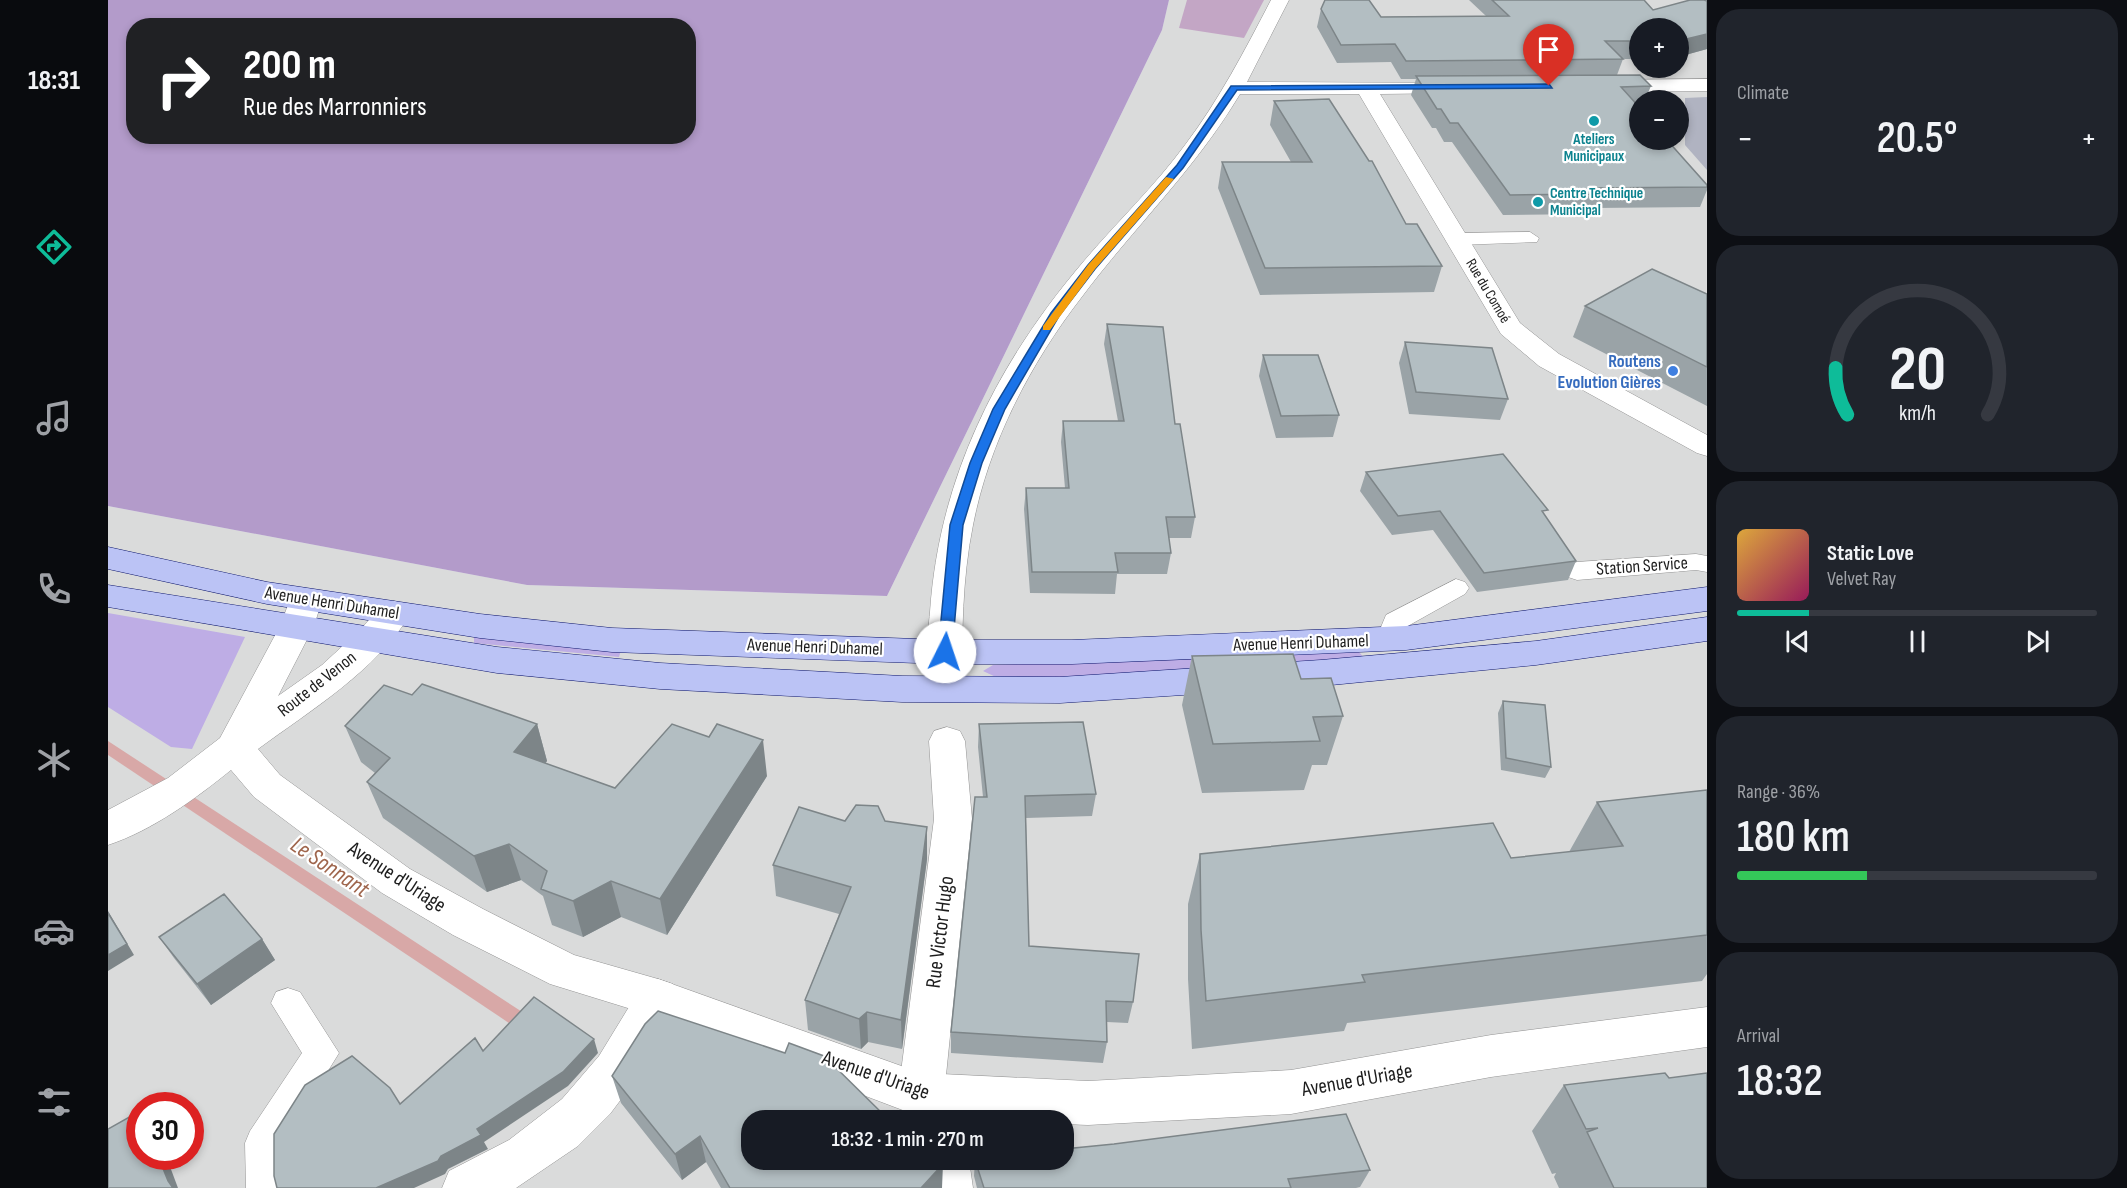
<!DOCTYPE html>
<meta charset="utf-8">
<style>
body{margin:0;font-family:"Sofia Sans Condensed",sans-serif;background:#20242c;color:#f1f3f6;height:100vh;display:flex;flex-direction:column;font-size:22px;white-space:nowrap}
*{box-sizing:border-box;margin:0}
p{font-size:20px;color:#9ea1a6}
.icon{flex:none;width:33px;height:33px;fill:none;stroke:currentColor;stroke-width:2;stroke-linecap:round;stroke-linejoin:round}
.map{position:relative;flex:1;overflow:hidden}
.panel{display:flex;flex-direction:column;gap:9px;padding:9px;background:#0d0f14;width:420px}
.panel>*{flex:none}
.guide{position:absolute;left:18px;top:18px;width:570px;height:126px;border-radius:24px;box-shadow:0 3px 9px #0003;background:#202124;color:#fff;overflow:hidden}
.tools{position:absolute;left:1521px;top:18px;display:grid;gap:12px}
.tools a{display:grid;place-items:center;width:60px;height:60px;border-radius:50%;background:#171b24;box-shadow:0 3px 9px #0003;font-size:30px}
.speed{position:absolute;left:18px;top:1092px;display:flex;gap:12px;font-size:30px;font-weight:700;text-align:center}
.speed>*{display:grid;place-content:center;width:78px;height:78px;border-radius:50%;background:#171b24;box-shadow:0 3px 9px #0003;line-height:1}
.speed .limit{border:9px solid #d22;background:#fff;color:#111}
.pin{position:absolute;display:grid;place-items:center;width:51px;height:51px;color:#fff;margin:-62px -26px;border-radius:50% 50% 50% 0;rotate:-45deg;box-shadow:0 0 6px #0007}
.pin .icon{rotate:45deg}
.me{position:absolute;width:66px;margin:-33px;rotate:4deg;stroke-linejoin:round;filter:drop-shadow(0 0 4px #0008)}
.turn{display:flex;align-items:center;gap:21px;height:126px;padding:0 18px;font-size:27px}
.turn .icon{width:78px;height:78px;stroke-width:2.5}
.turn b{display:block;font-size:42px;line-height:51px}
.big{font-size:45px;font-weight:600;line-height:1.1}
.panel .card{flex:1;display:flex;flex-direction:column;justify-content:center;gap:9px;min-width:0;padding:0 21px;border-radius:24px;background:#20242c}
.panel .dial{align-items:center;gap:0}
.dial svg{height:156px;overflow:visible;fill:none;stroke:#363941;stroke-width:7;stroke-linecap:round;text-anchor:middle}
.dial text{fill:#f1f3f6;stroke:none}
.song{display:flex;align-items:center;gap:18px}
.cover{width:72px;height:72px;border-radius:9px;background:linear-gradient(135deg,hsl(40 70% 55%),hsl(330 70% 35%))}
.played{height:6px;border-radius:3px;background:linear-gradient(90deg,#0ebc99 20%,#363941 20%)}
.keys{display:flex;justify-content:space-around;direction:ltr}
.heat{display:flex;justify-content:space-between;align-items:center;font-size:33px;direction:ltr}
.charge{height:9px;border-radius:4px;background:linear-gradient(90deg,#34c759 36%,#363941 0)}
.trip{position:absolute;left:633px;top:1110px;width:333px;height:60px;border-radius:24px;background:#171b24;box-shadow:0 3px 9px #0003;font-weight:600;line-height:60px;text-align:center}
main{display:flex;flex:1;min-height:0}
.dock{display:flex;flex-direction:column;width:108px;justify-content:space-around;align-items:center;background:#090b0e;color:#9ea1a6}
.dock .icon{width:42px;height:42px}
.dock .current{color:#0ebc99}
.dock b{font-size:27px;color:#f1f3f6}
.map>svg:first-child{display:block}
.residential{fill:#dadbdb;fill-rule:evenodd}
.construction{fill:#b0b3c1}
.grass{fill:#beade5}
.forest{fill:#b39bca;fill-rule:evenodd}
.cemetery{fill:#c3a6c5}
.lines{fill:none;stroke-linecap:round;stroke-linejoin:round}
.stream{fill:#d8a8a7;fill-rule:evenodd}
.service-casing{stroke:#949494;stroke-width:1}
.minor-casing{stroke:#949494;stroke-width:1}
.tertiary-casing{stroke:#949494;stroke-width:1}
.secondary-casing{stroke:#0c156c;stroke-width:1}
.service{fill:#fff;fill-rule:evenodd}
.minor{fill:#fff;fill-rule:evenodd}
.tertiary{fill:#fff;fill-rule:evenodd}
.secondary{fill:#bbc3f5;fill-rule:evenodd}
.wall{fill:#9aa3a7}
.shaded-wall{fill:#7d8588}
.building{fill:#b3bec2;stroke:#7d8588;stroke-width:1.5}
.route{fill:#1a73e8;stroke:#114b97;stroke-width:1.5}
.slow{fill:#f59e0b}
.culture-dot{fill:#0f9aa8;stroke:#fff;stroke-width:2}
.shop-dot{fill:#3f7fe0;stroke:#fff;stroke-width:2}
.labels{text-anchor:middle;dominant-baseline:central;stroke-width:4.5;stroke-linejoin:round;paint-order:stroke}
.far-culture-label{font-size:15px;font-weight:bold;fill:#0d838f;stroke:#fff}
.far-street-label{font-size:15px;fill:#1d1d1d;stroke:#fff}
.shop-label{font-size:18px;font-weight:bold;fill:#366cbe;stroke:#fff;text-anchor:end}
.street-label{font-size:18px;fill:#1d1d1d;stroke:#fff}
.near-street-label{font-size:21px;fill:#1d1d1d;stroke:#fff}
.near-water-label{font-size:24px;font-style:italic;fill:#9f664d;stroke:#fff}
</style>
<main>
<nav class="dock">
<b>18:31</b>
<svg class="icon current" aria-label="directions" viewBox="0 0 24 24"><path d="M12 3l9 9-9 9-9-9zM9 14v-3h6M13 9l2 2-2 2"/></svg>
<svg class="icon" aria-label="music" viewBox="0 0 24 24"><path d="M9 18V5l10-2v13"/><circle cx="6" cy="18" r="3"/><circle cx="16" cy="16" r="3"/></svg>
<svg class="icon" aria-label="phone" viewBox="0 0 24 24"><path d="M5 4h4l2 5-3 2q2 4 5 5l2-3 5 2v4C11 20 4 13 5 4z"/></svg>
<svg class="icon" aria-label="climate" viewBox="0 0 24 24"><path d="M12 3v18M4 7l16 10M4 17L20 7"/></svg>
<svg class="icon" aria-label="car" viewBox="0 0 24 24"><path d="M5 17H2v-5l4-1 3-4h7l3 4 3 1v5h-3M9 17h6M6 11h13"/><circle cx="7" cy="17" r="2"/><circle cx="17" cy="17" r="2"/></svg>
<svg class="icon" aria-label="filters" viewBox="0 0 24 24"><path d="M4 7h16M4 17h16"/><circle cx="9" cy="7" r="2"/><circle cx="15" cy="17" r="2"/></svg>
</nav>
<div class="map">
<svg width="1599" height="1188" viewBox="0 0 1599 1188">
<rect width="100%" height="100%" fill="#e4e9ee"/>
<path class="residential" d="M 1061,0 L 1599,0 L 1599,1188 L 0,1188 L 0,506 L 419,585 L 779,596 L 1054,30 ZM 1532,28 L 1570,28 L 1570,68 L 1532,68 ZM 1532,100 L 1570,100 L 1570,140 L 1532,140 ZM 32,1106 L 82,1106 L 82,1156 L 32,1156 ZM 644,1120 L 956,1120 L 956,1160 L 644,1160 Z"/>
<path class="construction" d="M 1599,97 L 1599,170 L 1577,145 L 1577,98 Z"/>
<path class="grass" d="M 0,613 L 137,637 L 84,749 L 63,747 L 0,707 Z
M 366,634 L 513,650 L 511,657 L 366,643 Z
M 1251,652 L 1258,660 L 932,679 L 890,678 L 875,671 L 885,665 Z"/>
<path class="forest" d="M 0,0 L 1061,0 L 1054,30 L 779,596 L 419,585 L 0,506 ZM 26,26 L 580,26 L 580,136 L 26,136 Z"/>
<path class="cemetery" d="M 1079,0 L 1156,0 L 1136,38 L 1071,28 Z"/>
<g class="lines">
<path class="stream" d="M 0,741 L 425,1019 L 428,1025 L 425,1031 L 419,1033 L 413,1031 L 0,755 Z"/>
<g class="service-casing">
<path id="service" d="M 1533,81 L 1539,83 L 1554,100 L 1538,100 L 1525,86 Z
M 1422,232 L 1431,238 L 1429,242 L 1350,245 L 1341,239 L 1350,233 Z
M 1588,554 L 1599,556 L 1599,572 L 1588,570 L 1469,580 L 1460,577 L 1456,571 L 1460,565 L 1469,562 Z
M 1348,579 L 1357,582 L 1361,588 L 1357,594 L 1298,627 L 1290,646 L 1281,648 L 1272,646 L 1268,639 L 1278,615 Z
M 180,988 L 192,992 L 231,1053 L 173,1147 L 174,1188 L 138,1188 L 137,1143 L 142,1131 L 194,1053 L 163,1003 L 168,992 Z"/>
</g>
<g class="minor-casing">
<path id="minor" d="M 1163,0 L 1181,0 L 1139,82 L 1356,83 L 1359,87 L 1356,91 L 1349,93 L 1272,94 L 1412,323 L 1451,354 L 1599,435 L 1599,456 L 1589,453 L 1431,366 L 1393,334 L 1251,94 L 1132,94 C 1086,171 1026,227 973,298 C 922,364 881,443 865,525 C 854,579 854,634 854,688 L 848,697 L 836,701 L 824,697 C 813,678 820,635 822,612 C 831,478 889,363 976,261 C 1009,222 1047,186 1077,145 C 1111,100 1137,50 1163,0 Z
M 1599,79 L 1599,91 L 1497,92 L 1490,90 L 1487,86 L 1490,82 L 1497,80 Z
M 839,727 L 852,731 L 857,741 L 864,819 L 836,1095 L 846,1120 L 800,1120 L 790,1095 L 826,819 L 821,741 L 826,731 Z
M 550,979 L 565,984 L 571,998 L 523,1086 L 502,1114 L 470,1146 L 408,1188 L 334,1188 L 341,1171 L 401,1140 L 454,1099 L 491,1056 L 535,984 Z
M 815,1160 L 861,1160 L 865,1188 L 817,1188 Z"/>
</g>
<g class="tertiary-casing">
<path id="tertiary" d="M 197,588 L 209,592 L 214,600 L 206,626 L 170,696 L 214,665 L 253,629 L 274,605 L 286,601 L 298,605 L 303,613 C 268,671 203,710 150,749 L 172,775 L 302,869 L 375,909 L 466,955 L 550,979 L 813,1073 L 980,1081 L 1183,1070 L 1383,1035 L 1599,1007 L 1599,1047 L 1383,1077 L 1183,1114 L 980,1125 L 956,1124 L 956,1120 L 868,1120 L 813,1117 L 549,1017 L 442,984 L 345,935 L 274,893 L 146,797 L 123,770 C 87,799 45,830 0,845 L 0,810 L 60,778 L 112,738 L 172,626 L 185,592 Z"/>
</g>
<g class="secondary-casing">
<path id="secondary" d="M 0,547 L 159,582 L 372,614 L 504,628 L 837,640 L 964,640 L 1298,626 L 1599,587 L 1599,611 L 1298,650 L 964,664 L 837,664 L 504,652 L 372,638 L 159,604 L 0,569 Z
M 0,585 L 389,647 L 552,663 L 794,676 L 952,677 L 1213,660 L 1428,641 L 1599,617 L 1599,641 L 1428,665 L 1213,686 L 952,703 L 794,702 L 552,689 L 389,673 L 0,607 Z"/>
</g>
<use href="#service" class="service"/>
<use href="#minor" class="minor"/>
<use href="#tertiary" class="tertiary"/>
<use href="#secondary" class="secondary"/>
</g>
<path class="wall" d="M 1217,0 L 1261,0 L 1273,17 L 1378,16 L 1361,0 L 1536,0 L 1545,10 L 1582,0 L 1596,0 L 1599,1 L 1599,49 L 1570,57 L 1570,28 L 1532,28 L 1532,59 L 1515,59 L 1509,75 L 1532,75 L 1543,86 L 1537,100 L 1532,100 L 1532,105 L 1529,105 L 1532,108 L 1532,140 L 1559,140 L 1599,185 L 1599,190 L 1592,207 L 1486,208 L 1484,214 L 1395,215 L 1344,142 L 1336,142 L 1328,128 L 1324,128 L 1303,95 L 1308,79 L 1293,79 L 1283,62 L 1229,63 L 1209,27 L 1213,9 Z
M 1166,101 L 1298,224 L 1334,266 L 1326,292 L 1152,295 L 1110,188 L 1114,162 L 1183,162 L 1162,125 Z
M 1599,294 L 1599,406 L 1465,337 L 1477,306 Z
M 999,324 L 1067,424 L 1087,517 L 1083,538 L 1061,538 L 1063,553 L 1059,574 L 1009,574 L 1007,594 L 922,593 L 916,509 L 918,488 L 957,488 L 953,442 L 955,421 L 1010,421 L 996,344 Z
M 1297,342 L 1400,399 L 1392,420 L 1301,414 L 1291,363 Z
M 1155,355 L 1231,415 L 1225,437 L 1168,438 L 1151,376 Z
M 1258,472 L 1437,516 L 1468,561 L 1460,580 L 1369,592 L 1325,530 L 1284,535 L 1252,491 Z
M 1084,656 L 1193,679 L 1235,716 L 1219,765 L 1204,765 L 1196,790 L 1094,793 L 1074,705 Z
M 304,695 L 429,724 L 439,761 L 437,763 L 507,788 L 659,776 L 559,935 L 513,917 L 475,937 L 444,925 L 435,896 L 413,880 L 379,892 L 275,818 L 259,782 L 267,773 L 253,762 L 237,726 Z
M 1395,701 L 1443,767 L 1437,778 L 1393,770 L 1390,713 Z
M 871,724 L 988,794 L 984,816 L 918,818 L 921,946 L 1025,1002 L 1020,1023 L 999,1022 L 999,1042 L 995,1063 L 843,1053 L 843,1032 L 875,797 L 870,747 Z
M 1599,790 L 1599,974 L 1594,981 L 1239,1023 L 1236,1031 L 1084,1049 L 1080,979 L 1080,904 L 1092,854 L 1403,858 L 1461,852 L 1489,802 Z
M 737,821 L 777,821 L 819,859 L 794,1049 L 760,1042 L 753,1049 L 700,1030 L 697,1000 L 731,914 L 668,896 L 665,865 Z
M 51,937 L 154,939 L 167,960 L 103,1005 L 66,958 Z
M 677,1053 L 716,1056 L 644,1120 L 816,1164 L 834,1188 L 613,1188 L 598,1162 L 574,1180 L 513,1103 L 504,1076 Z
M 1561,1078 L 1599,1188 L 1451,1188 L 1446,1177 L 1448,1173 L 1444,1174 L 1424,1131 L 1456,1085 Z
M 867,1160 L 1262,1170 L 1252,1187 L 1248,1188 L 869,1188 L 866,1176 Z"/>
<path class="shaded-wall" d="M 1599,34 L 1599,49 L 1570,57 L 1570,44 L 1572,41 Z
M 429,724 L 439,761 L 418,788 L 406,752 Z
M 655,740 L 659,776 L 559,935 L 552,899 Z
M 819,827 L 819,859 L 794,1049 L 793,1020 Z
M 401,844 L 413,880 L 379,892 L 366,856 Z
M 503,881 L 513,917 L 475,937 L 465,901 Z
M 0,911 L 26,955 L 0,971 Z
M 154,939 L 167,960 L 103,1005 L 89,984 Z
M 759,1012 L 760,1042 L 753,1049 L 751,1019 Z
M 486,1039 L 490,1053 L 460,1086 L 376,1142 L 380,1149 L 340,1169 L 337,1174 L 306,1188 L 268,1188 L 333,1156 L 369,1129 Z
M 592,1136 L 598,1162 L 574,1180 L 567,1154 Z
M 50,1156 L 58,1156 L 70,1188 L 65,1188 L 60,1181 Z
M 835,1164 L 834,1188 L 813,1188 Z"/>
<path class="building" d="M 1217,0 L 1261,0 L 1273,17 L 1401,16 L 1384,0 L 1536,0 L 1545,10 L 1582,0 L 1596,0 L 1599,1 L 1599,34 L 1570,41 L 1570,28 L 1532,28 L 1532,41 L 1497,41 L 1515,59 L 1298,61 L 1287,44 L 1233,45 L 1213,9 Z
M 1532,75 L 1543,86 L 1513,87 L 1532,108 L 1532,140 L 1559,140 L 1599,185 L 1599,187 L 1487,188 L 1492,194 L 1402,195 L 1350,123 L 1342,123 L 1333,109 L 1329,109 L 1308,76 Z
M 1221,99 L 1261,161 L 1264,161 L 1298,224 L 1309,224 L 1334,266 L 1157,268 L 1114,162 L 1204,162 L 1166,101 Z
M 1544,269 L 1599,294 L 1599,367 L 1477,306 Z
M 999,324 L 1055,327 L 1067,424 L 1072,424 L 1087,517 L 1058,517 L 1063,553 L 1007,553 L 1010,572 L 924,572 L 918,488 L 961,488 L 955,421 L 1016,421 Z
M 1297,342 L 1384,348 L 1400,399 L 1308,392 Z
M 1155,355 L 1210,355 L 1231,415 L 1173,416 Z
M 1395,454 L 1440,510 L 1434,511 L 1468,561 L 1376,573 L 1332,511 L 1290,516 L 1258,472 Z
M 1185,654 L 1193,679 L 1223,678 L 1235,716 L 1205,717 L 1212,741 L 1105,744 L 1084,656 Z
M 314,684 L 429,724 L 406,752 L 507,788 L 564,724 L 601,737 L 609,724 L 655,740 L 552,899 L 503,881 L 465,901 L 433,889 L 439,871 L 401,844 L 366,856 L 259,782 L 282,758 L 237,726 L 276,685 L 304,695 Z
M 1395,701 L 1437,705 L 1443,767 L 1398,758 Z
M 975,722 L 988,794 L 917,796 L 921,946 L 1031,954 L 1025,1002 L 998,1001 L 999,1042 L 843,1032 L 867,797 L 879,797 L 871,724 Z
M 1599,790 L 1599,935 L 1254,975 L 1257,982 L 1098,1001 L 1093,930 L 1092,854 L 1385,823 L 1403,858 L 1515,846 L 1489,802 Z
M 748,805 L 770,806 L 777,821 L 819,827 L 793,1020 L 759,1012 L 751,1019 L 697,1000 L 743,887 L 665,865 L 691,807 L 737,821 Z
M 116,894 L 154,939 L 89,984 L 51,937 Z
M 0,913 L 19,944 L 0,955 Z
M 426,997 L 486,1039 L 455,1072 L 369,1129 L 373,1135 L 333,1156 L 330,1161 L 268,1188 L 169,1188 L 166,1176 L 166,1134 L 197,1085 L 244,1056 L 282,1088 L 292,1104 L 367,1038 L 375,1051 Z
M 550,1011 L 677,1053 L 681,1043 L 716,1056 L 781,1120 L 644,1120 L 644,1160 L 815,1160 L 816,1164 L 835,1164 L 813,1188 L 622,1188 L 592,1136 L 567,1154 L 504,1076 L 537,1024 Z
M 1557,1073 L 1561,1078 L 1599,1073 L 1599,1188 L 1506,1188 L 1479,1132 L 1490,1128 L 1478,1129 L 1456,1085 Z
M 32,1111 L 32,1156 L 50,1156 L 60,1181 L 65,1188 L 0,1188 L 0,1129 Z
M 1238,1114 L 1262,1170 L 1180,1179 L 1183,1188 L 876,1188 L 867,1160 L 956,1160 L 956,1149 L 1006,1144 Z"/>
<path class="route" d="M 1441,84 L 1444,88 L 1129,90 L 1075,168 L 987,269 L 951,316 L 897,409 L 874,463 L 855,525 L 844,652 L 842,655 L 832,655 L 830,652 L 842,525 L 862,463 L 885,409 L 943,313 L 980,265 L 1069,165 L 1123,86 Z"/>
<path class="slow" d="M 1058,177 L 1066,179 L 987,269 L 942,330 L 935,330 L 935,326 L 980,265 Z"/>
<g class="culture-dot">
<circle cx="1486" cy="121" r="6"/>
<circle cx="1430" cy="202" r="6"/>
</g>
<circle class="shop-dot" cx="1565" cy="371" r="6"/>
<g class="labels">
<g class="far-culture-label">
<text x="1486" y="139">Ateliers<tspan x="1486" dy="17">Municipaux</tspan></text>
<text x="1442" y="193" text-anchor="start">Centre Technique<tspan x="1442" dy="17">Municipal</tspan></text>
</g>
<g class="far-street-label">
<text transform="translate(1380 291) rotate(59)">Rue du Comoé</text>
</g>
<g class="shop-label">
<text x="1553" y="361">Routens<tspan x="1553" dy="21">Evolution Gières</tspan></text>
</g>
<g class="street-label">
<text transform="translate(1534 566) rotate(-4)">Station Service</text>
<text transform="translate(224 603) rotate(9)">Avenue Henri Duhamel</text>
<text transform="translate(1193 643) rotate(-2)">Avenue Henri Duhamel</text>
<text transform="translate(707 647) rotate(2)">Avenue Henri Duhamel</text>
<text transform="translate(209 684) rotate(-38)">Route de Venon</text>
</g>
<g class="near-street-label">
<text transform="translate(289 877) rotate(33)">Avenue d'Uriage</text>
<text transform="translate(832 932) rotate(-83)">Rue Victor Hugo</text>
<text transform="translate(768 1075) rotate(19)">Avenue d'Uriage</text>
<text transform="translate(1249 1080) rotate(-10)">Avenue d'Uriage</text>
</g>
<g class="near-water-label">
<text transform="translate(222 867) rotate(34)">Le Sonnant</text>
</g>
</g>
</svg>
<div class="tools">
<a>+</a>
<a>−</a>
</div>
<div class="speed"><div class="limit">30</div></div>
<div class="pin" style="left:1441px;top:86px;background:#d93025"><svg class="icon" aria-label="arrive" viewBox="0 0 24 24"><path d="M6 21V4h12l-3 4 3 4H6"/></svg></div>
<svg class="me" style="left:837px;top:652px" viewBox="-20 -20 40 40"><circle r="19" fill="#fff"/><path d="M0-13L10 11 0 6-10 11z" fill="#1a73e8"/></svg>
<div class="trip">18:32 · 1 min · 270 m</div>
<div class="guide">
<div class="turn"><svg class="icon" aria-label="right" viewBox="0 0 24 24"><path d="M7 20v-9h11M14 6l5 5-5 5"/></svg><div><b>200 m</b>Rue des Marronniers</div></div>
</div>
</div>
<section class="panel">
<div class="card"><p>Climate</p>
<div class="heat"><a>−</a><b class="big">20.5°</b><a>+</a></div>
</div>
<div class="card dial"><svg viewBox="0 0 100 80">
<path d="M14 69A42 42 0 1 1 86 69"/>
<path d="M14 69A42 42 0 0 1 8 45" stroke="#0ebc99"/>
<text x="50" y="56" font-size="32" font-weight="700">20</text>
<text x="50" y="72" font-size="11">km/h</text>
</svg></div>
<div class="card">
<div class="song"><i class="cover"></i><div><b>Static Love</b><p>Velvet Ray</p></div></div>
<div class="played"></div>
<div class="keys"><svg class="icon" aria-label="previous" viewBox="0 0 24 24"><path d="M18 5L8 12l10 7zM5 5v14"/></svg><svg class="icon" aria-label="pause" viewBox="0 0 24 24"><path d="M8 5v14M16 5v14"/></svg><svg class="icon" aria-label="next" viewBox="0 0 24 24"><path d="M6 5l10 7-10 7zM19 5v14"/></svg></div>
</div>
<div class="card"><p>Range · 36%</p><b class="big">180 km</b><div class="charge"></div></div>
<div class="card"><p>Arrival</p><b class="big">18:32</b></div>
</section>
</main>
